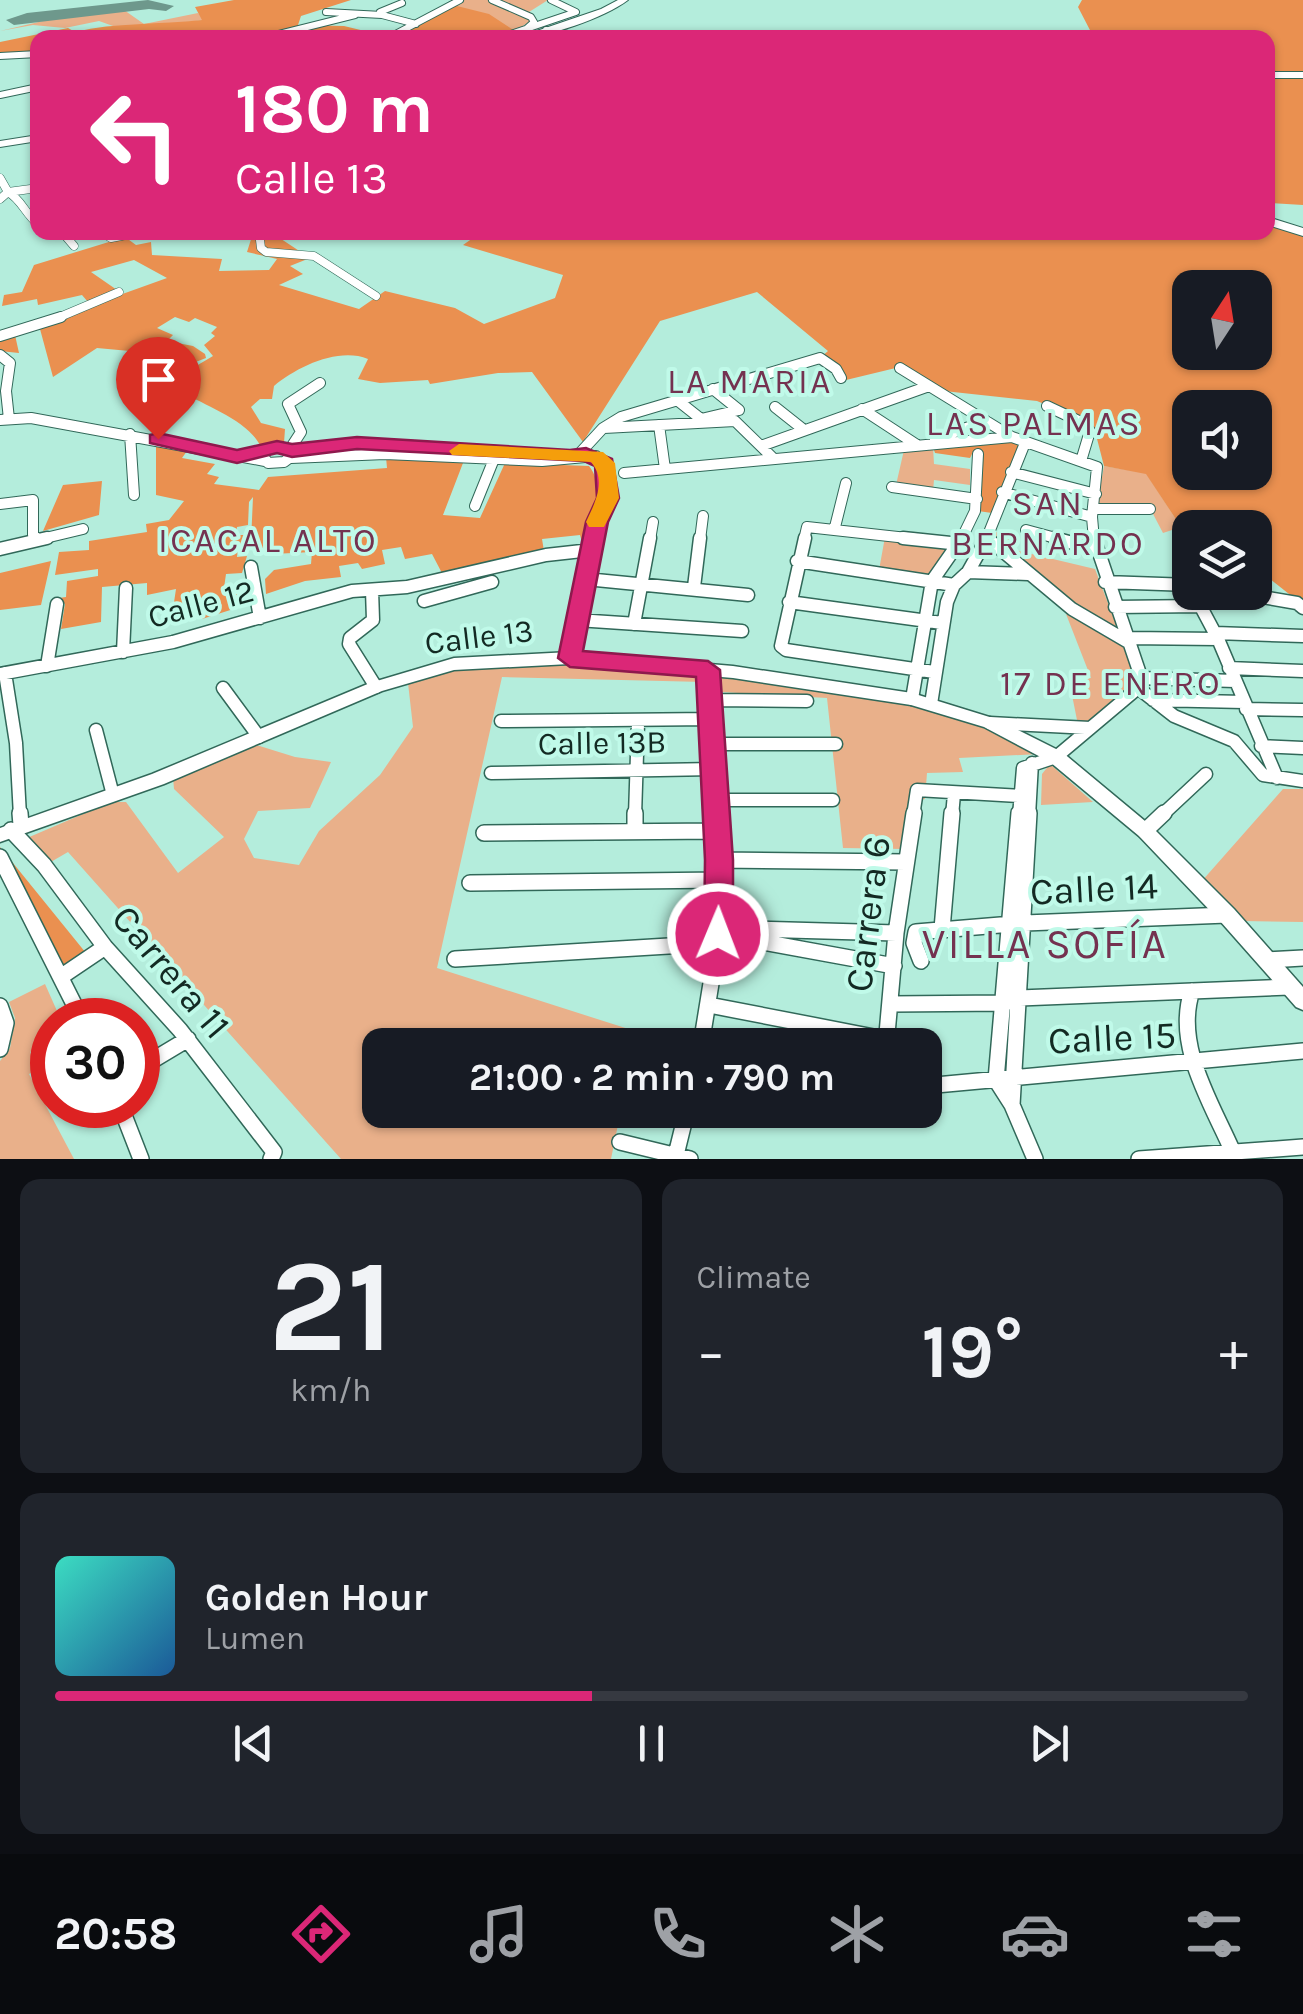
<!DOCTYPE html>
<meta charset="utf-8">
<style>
body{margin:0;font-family:Karla,sans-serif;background:#20242c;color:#f1f3f6;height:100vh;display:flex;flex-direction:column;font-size:38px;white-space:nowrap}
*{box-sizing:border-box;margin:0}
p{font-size:32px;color:#9ea1a6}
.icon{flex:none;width:55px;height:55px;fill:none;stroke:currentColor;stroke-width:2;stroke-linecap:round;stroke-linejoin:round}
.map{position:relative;height:1159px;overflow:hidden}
.panel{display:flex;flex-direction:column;gap:20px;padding:20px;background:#0d0f14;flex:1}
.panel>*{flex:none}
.guide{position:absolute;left:30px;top:30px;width:1245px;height:210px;border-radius:20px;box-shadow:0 2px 8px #0004;background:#db2777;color:#fff;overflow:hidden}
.needle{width:65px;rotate:12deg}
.tools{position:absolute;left:1172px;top:270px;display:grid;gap:20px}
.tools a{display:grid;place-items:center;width:100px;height:100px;border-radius:20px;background:#171b24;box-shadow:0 2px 8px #0004;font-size:50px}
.speed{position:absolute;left:30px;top:998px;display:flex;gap:20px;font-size:50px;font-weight:700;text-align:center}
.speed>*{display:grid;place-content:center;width:130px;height:130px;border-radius:50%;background:#171b24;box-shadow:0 2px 8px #0004;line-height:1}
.speed .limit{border:15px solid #d22;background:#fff;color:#111}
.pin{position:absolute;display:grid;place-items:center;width:85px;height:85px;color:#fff;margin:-102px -42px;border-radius:50% 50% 50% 0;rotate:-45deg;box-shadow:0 0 10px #0007}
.pin .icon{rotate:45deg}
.me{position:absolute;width:110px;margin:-55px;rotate:1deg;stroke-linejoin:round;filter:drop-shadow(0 0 8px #0008)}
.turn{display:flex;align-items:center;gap:35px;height:210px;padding:0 40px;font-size:45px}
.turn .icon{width:130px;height:130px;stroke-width:2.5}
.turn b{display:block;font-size:70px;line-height:85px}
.big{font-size:75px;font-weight:700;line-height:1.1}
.panel .card{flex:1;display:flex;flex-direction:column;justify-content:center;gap:15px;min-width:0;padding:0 35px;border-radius:20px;background:#20242c}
.panel .dial{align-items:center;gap:0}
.dial b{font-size:130px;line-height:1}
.song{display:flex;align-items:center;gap:30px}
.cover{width:120px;height:120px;border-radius:15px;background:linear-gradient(135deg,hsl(170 70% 55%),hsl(210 70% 35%))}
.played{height:10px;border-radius:5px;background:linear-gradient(90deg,#db2777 45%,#363941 45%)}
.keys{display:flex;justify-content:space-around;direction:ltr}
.heat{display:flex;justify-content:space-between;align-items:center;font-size:55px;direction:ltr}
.panel .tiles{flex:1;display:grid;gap:20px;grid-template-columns:1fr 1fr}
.card:last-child{grid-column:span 2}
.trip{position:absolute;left:362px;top:1028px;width:580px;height:100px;border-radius:20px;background:#171b24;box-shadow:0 2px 8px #0004;font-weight:700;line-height:100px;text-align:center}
.tabs{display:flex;height:160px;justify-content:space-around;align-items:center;background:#090b0e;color:#9ea1a6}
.tabs .icon{width:70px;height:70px}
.tabs .active{color:#db2777}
.tabs b{font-size:45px;color:#f1f3f6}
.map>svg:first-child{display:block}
.green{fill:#e9b08a}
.forest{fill:#ea9050;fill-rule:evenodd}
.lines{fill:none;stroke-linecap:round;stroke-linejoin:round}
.taxiway{fill:#6e988c;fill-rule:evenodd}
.street-far4-casing{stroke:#316859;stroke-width:8}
.street-far3-casing{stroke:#316859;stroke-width:9}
.street-far2-casing{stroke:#316859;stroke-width:12}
.street-far1-casing{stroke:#316859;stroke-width:15}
.street-casing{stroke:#316859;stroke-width:18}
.secondary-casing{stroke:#316859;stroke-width:3}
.primary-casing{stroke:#316859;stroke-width:2}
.street-far4{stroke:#fff;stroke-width:6}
.street-far3{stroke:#fff;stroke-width:8}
.street-far2{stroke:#fff;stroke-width:10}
.street-far1{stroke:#fff;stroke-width:12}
.street{stroke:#fff;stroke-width:15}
.secondary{fill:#fff;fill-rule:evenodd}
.primary{fill:#fff;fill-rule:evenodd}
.route{fill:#db2777;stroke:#8e194d;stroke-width:2.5}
.slow{fill:#f59e0b}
.labels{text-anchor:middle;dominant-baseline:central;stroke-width:8;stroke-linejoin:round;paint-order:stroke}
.street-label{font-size:32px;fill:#132a23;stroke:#c0fae9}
.neighbourhood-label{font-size:35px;letter-spacing:2.5px;fill:#743250;stroke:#c0fae9}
.near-street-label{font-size:38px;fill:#132a23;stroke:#c0fae9}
.near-neighbourhood-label{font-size:42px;letter-spacing:2.5px;fill:#743250;stroke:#c0fae9}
</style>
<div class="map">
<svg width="1303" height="1159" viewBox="0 0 1303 1159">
<rect width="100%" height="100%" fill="#b4eddc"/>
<path class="green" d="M 461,0 L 548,0 L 529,12 L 532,20 L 515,31 L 453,5 Z
M 124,10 L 144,24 L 198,13 L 204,20 L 144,27 L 113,26 L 99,21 L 65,28 L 33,25 L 0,31 L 60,17 L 55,13 Z
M 933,447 L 934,464 L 970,469 L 970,485 L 934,480 L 933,491 L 896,485 L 904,450 Z
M 1104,466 L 1146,473 L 1181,527 L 1163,533 L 1152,512 L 1096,510 Z
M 990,531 L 1010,535 L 1006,548 L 1095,569 L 1120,635 L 1100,627 L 988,537 Z
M 885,537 L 963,545 L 934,577 L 879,570 Z
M 1066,614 L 1124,645 L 1135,673 L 1131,688 L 1088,725 L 1078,725 L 1069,680 L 1091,678 Z
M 570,665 L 703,677 L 704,682 L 502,677 L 437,968 L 638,1032 L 635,1045 L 380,1045 L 380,1110 L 621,1110 L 611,1159 L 341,1159 L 68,852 L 37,870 L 20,841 L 111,802 L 126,802 L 178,873 L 224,837 L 174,789 L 173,777 L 253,744 L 295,757 L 331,762 L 310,808 L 258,811 L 244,839 L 254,858 L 299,865 L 319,831 L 380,775 L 413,727 L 408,683 L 451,668 Z
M 721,676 C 829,693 941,698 1039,754 L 959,758 L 963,772 L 927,773 L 925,799 L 910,802 L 903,849 L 843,848 L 827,698 L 721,692 Z
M 1050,764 L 1093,802 L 1041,805 L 1042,774 Z
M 1283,789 L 1303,789 L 1303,922 L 1242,921 L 1201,882 Z
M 45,984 L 61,1020 L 52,1020 L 52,1041 L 30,1052 L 37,1070 L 29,1074 L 74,1159 L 0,1159 L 0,1061 L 10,1048 L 15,1018 L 9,1002 Z"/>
<path class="forest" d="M 234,0 L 351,0 L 301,16 L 298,25 L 344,26 L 373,33 L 368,36 L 289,31 L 270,38 L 38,38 L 37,47 L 30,53 L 0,55 L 0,42 L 68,28 L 75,32 C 116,22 159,25 202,20 L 195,7 Z
M 1082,0 L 1303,0 L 1303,205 L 1268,203 L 1268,38 L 1074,38 L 1092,34 L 1078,7 Z
M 453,5 L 489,14 L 515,31 L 489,38 L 392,37 Z
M 1268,223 L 1303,235 L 1303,605 L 1255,567 L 1255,528 L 1190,528 L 1190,532 L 1181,527 L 1146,474 L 1104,466 L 1095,431 L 1085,421 L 1037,401 L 944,391 L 904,366 L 846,380 L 842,369 L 820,358 L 828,351 L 757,292 L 660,321 L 583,442 L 532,372 L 498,373 L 430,384 L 428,380 L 380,383 L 358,379 L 368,359 C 338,347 297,367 274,386 L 272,399 L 260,399 L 251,407 L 261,423 L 285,429 L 284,443 L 261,447 C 249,421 206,406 182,392 L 180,382 L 191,369 L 213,356 L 204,345 L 215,336 L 211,333 L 217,327 L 195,318 L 189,322 L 175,317 L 157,328 L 173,335 L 167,341 L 193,346 L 205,354 L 206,358 L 188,365 L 170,363 L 173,355 L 97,348 L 53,377 L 40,329 L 15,335 L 19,353 L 0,351 L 0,338 L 167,278 L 134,260 L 91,272 L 117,290 L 88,302 L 82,295 L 38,305 L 37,299 L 2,306 L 4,295 L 22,292 L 34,265 L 125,237 L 136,245 L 151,242 L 152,255 L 222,259 L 219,271 L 269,270 L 277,259 L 247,252 L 253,233 L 272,233 L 310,258 L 290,266 L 303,274 L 279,285 L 359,309 L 385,291 L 455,308 L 484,324 L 555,298 L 563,275 L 463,245 L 480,233 L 1268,232 ZM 1190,288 L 1255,288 L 1255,352 L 1190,352 ZM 1190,408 L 1255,408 L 1255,472 L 1190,472 Z
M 1011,439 L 1020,444 L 992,513 L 978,511 L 982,453 L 973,452 L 970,458 L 935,453 L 933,447 Z
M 156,444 L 187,451 L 182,458 L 215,464 L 207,474 L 219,477 L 214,484 L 259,490 L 268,477 L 387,468 L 386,457 L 463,463 L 443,515 L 480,518 L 505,463 L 589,466 C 607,488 592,523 583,546 L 580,535 L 542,539 L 544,551 L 444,577 L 432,554 L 405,559 L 401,547 L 382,550 L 385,564 L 362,569 L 358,563 L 339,566 L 341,577 L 305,581 L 266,594 L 265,579 L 274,570 L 311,564 L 312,552 L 273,554 L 251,542 L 253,497 L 249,502 L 248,525 L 237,527 L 236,535 L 247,535 L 249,546 L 238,548 L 237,557 L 247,556 L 242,573 L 226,574 L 224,588 L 240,588 L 243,606 L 202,619 L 200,606 L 173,609 L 176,589 L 147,595 L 147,583 L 102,587 L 101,622 L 61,629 L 65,604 L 52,599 L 66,597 L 67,581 L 98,576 L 98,569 L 55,575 L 59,552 L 89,550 L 89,541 L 147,532 L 146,524 L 169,520 L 184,501 L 156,495 Z
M 102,481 L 99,515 L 43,531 L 63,485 Z
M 51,561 L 41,605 L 0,610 L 0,573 Z
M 0,847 L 90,958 L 59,976 L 0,863 Z"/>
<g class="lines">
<path class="taxiway" d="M 148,0 L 174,6 L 166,11 L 149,9 L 14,25 L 6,20 L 27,13 Z"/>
<g class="street-far4-casing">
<path id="street-far4" d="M 492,0 L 531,17 L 534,22 L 525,30
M 326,12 L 382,15 L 416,24
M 380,12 L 402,3
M 546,30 L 590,38
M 263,38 L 355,15
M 388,38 L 460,0
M 499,38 L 576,12 L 551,0
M 0,56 L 38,54
M 1268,75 L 1303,75
M 0,95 L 38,87"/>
</g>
<g class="street-far3-casing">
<path id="street-far3" d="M 0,178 L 8,192 L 0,199
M 8,192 C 22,200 25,214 38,224
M 8,192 L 38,188
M 62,232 L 74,246
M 101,232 L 111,238 L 142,232
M 259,232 L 261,248 L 266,252 L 314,256 L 376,296
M 55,319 L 119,292"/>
</g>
<g class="street-far2-casing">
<path id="street-far2" d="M 0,336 L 61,317
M 0,355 L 10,363 L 6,391 L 9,419
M 900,368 L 1012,437 L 1097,467 L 1092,517 L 1094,540
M 713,389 L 739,410
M 677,400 L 701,419 L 739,410
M 1047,406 L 1083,423 L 1090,431 L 1081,461
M 775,407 L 804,430
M 862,409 L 917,445
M 0,420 L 31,418 L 265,461
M 659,425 L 665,469
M 604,428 L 735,421 L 774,459
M 130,434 L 134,495
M 935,439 L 986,421
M 761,446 L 929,386
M 290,449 L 301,432 L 288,404 L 320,383
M 292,450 L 357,443 L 406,446
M 579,454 L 603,428 L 621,417 L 820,358 L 836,369 L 841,378
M 241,456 C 257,451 273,446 290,449 L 292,456 L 284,462 L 268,463 L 262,455 L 269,449
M 291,458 L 385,454 L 542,461 L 596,456 L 608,470 L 608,498 L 593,540
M 1011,472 L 1096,494
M 624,473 L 1012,437
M 892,487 L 977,499
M 1002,492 L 1092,517
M 0,504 L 33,500 L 33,535 L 38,539
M 475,506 L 494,459
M 1093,509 L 1150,509
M 835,527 L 846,483
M 1026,530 L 1063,540
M 37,540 L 83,529
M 650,540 L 653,522
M 700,540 L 703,516
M 804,540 L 807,527 L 925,540
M 961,540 L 975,511 L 978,454
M 986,540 L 1025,443"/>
</g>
<g class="street-far1-casing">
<path id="street-far1" d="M 805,538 L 781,646 L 786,650 L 934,672
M 903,538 L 960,544
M 987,538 L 1072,609 L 1130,643
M 1054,538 L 1095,549
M 0,549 L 47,538
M 797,561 L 954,585
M 251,567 L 260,618
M 968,572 L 1028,574
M 586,579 L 748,595
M 1105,582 L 1190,585
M 694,587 L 700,538
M 372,590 L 373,620 L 350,638 L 349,644 L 376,687
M 1193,592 L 1218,639 L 1277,778
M 1234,592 L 1297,603 L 1303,608
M 424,601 L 492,582
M 789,602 L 942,623
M 1115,607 L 1200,606
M 577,620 L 742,631
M 634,624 L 650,538
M 1215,633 L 1303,636
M 1128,638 L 1218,639
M 123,652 L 126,588
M 570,658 L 594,538
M 47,666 L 57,604
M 1229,668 L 1303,671
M 707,670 L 714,816
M 5,673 L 16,743 L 20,816
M 0,674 L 173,642 L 352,591 L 407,587 L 546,555 L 591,550
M 1139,678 L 1235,681
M 223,688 L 259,737
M 1138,688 L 1174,716 L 1234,741 L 1263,775 L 1303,781
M 912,699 L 932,581 L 962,538
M 710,700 L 807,701
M 1153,700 L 1244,702
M 931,704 L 947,602 L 954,585 L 968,572 L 987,538
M 1246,709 L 1303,710
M 501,721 L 712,719
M 990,723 L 1090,728
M 96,730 L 113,795
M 713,744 L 836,744
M 1261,746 L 1303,748
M 491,773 L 714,769
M 716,800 L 833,800
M 635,816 L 638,723
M 913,816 L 917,790 L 1020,796
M 952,816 L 954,794
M 1019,816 L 1023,768 L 1056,757 L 1138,688 L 1139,671 L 1094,538
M 1029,816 L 1032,763
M 1161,816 L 1206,774"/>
</g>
<g class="street-casing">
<path id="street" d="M 20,813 L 21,825
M 1019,813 L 996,1080 L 1012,1105 L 1035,1159
M 11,830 L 44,865 L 105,947 L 180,1030 L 274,1152 L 271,1159
M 635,830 L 635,813
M 1145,831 L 1164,813
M 484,833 L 717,831
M 0,857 L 82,1020
M 719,860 L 906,862
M 470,883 L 720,880
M 720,928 L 896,933
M 942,929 L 952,813
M 719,934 L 894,966
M 455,959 L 718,943
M 1268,960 L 1303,958
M 921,961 L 914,943 L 916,932 L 1025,923 L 1227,915
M 62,976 L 105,947
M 1192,991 C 1174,1045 1211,1102 1232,1150
M 892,1004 L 1004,1003 L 1020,998 L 1289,987
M 709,1005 L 884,1039
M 0,1006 L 6,1023 L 0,1049
M 701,1045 L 720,928 L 714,813
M 886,1045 L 896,933 L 914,813
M 138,1069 L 188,1039
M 925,1086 L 1303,1051
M 120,1105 L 141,1159
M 1012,1105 L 1029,813
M 620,1142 L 690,1159
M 675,1159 L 687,1110
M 1139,1159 L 1303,1147"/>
</g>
<g class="secondary-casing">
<path id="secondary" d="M 570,652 L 733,666 L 912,693 L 996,719 L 1062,752 L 1151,826 L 1234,909 L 1303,987 L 1303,1010 L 1296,1007 L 1220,921 L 1139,836 L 1050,762 L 984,727 L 911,705 L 733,678 L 570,664 L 454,670 L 382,691 L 164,784 L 0,842 L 0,828 L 152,774 L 370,683 L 454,658 Z"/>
</g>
<g class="primary-casing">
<path id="primary" d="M 618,0 L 628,0 C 604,18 547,38 516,38 L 601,9 Z
M 38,135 L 38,141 L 0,147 L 0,141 Z
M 1268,217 L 1303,228 L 1303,236 L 1268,225 Z"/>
</g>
<use href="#street-far4" class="street-far4"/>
<use href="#street-far3" class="street-far3"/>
<use href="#street-far2" class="street-far2"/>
<use href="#street-far1" class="street-far1"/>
<use href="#street" class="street"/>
<use href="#secondary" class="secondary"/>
<use href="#primary" class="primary"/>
</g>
<path class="route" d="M 158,433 L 237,450 L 277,441 L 292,444 L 357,437 L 570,450 L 586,448 L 612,459 L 619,498 L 608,522 L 583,651 L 708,661 L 720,670 L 733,860 L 733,934 L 729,943 L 718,947 L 708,943 L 704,934 L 705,860 L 696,677 L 570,667 L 558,658 L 586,522 L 597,498 L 595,466 L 584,461 L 357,449 L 292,457 L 277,453 L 237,463 L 150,443 L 150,435 Z"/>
<path class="slow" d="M 459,444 L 603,452 L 615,463 L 619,498 L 604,527 L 589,527 L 586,522 C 595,503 607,480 591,462 L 452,455 L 449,451 Z"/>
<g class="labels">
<g class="street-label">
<text transform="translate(201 604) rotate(-15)">Calle 12</text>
<text transform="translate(479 637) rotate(-7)">Calle 13</text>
<text transform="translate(602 743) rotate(-1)">Calle 13B</text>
</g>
<g class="neighbourhood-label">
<text x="750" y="381">LA MARIA</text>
<text x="1034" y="423">LAS PALMAS</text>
<text x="1048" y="503">SAN<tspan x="1048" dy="40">BERNARDO</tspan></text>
<text x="268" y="540">ICACAL ALTO</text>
<text x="1111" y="683">17 DE ENERO</text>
</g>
<g class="near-street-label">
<text transform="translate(1094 889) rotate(-3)">Calle 14</text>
<text transform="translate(868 914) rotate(-83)">Carrera 6</text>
<text transform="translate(171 972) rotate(50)">Carrera 11</text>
<text transform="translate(1112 1038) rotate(-3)">Calle 15</text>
</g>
<g class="near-neighbourhood-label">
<text x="1045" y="944">VILLA SOFÍA</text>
</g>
</g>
</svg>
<div class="tools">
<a><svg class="needle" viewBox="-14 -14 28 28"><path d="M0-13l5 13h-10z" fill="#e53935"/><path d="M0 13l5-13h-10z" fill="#9ea1a6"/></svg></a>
<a><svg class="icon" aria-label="sound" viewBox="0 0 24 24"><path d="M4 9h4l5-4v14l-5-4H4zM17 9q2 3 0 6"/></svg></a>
<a><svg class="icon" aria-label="layers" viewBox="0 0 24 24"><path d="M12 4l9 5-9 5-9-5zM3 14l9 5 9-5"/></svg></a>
</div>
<div class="speed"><div class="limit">30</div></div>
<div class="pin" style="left:158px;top:439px;background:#d93025"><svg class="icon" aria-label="arrive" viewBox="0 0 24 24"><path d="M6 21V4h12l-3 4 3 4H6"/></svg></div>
<svg class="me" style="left:718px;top:934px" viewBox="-20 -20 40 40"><circle r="17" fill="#db2777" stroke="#fff" stroke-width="3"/><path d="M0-11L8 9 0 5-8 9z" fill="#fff"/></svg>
<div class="trip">21:00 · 2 min · 790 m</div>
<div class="guide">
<div class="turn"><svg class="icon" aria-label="left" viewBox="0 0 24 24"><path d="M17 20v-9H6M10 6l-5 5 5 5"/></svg><div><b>180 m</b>Calle 13</div></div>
</div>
</div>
<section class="panel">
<div class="tiles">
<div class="card dial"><b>21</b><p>km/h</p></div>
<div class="card"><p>Climate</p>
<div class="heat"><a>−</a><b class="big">19°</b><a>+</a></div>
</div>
<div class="card">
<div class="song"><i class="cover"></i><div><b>Golden Hour</b><p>Lumen</p></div></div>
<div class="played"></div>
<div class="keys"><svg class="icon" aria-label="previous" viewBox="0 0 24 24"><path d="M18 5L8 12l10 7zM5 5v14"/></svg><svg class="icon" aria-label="pause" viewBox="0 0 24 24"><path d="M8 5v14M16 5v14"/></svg><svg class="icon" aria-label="next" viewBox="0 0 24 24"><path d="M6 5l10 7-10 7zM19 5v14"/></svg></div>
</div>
</div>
</section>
<nav class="tabs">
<b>20:58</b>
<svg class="icon active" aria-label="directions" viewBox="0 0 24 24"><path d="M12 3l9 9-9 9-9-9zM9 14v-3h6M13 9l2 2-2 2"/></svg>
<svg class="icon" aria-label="music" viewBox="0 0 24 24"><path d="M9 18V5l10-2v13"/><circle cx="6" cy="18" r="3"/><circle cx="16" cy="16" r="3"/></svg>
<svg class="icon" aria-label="phone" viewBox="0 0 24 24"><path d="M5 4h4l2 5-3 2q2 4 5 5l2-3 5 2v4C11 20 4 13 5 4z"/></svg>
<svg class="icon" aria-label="climate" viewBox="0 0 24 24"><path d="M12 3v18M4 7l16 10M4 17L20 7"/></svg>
<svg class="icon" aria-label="car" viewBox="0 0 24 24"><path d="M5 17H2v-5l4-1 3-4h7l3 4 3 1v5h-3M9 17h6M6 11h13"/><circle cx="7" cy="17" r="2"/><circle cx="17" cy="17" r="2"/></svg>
<svg class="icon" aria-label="filters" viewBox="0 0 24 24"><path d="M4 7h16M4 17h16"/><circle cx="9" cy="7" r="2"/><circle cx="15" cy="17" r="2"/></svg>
</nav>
